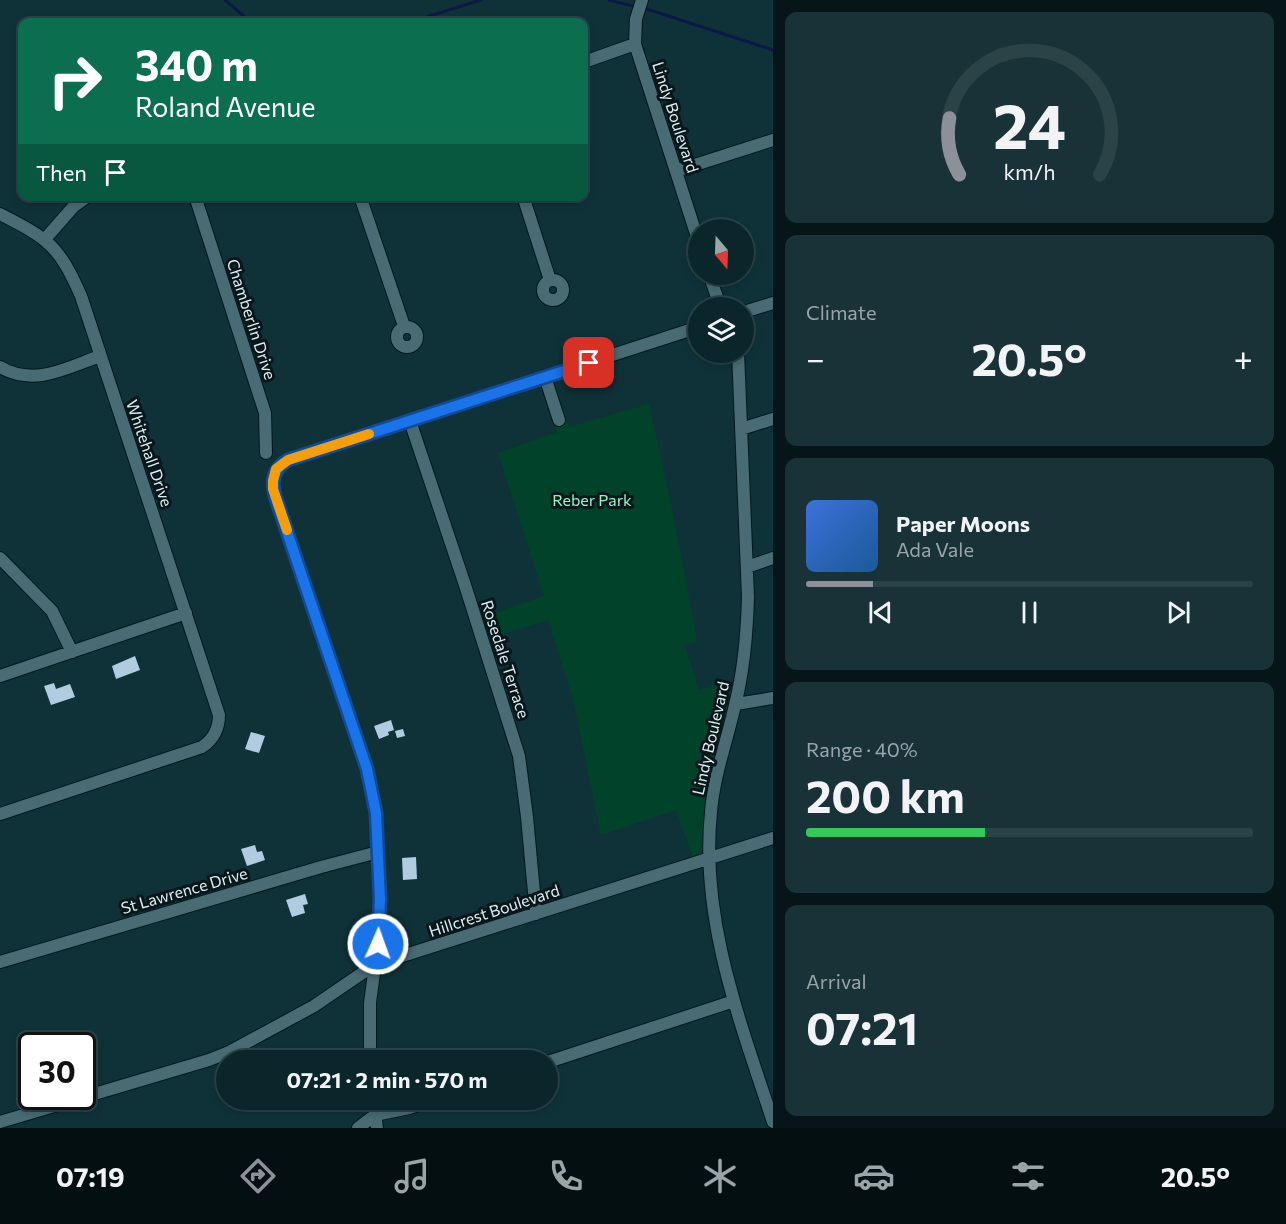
<!DOCTYPE html>
<meta charset="utf-8">
<style>
body{margin:0;font-family:Commissioner,sans-serif;background:#193237;color:#f1f3f6;height:100vh;display:flex;flex-direction:column;font-size:22px;white-space:nowrap}
*{box-sizing:border-box;margin:0}
p{font-size:20px;color:#9aa5a9}
.icon{flex:none;width:33px;height:33px;fill:none;stroke:currentColor;stroke-width:2;stroke-linecap:round;stroke-linejoin:round}
.map{position:relative;flex:1;overflow:hidden}
.sheet{display:flex;flex-direction:column;gap:12px;padding:12px;background:#061518;width:513px}
.sheet>*{flex:none}
.guide{position:absolute;left:18px;top:18px;width:570px;height:183px;border-radius:12px;box-shadow:0 3px 9px #0003,0 0 0 2px #2b4347;background:#0b6e4f;color:#fff;overflow:hidden}
.needle{width:39px;rotate:161deg}
.fabs{position:absolute;left:688px;top:219px;display:grid;gap:12px}
.fabs a{display:grid;place-items:center;width:66px;height:66px;border-radius:50%;background:#0b262b;box-shadow:0 3px 9px #0003,0 0 0 2px #2b4347;font-size:30px}
.speed{position:absolute;left:18px;top:1032px;display:flex;gap:12px;font-size:30px;font-weight:700;text-align:center}
.speed>*{display:grid;place-content:center;width:78px;height:78px;border-radius:50%;background:#0b262b;box-shadow:0 3px 9px #0003,0 0 0 2px #2b4347;line-height:1}
.speed .limit{border:3px solid #111;border-radius:9px;background:#fff;color:#111}
.pin{position:absolute;display:grid;place-items:center;width:51px;height:51px;color:#fff;margin:-26px;border-radius:12px;box-shadow:0 3px 9px #0006}
.me{position:absolute;width:66px;margin:-33px;rotate:2deg;stroke-linejoin:round;filter:drop-shadow(0 0 4px #0008)}
.turn{display:flex;align-items:center;gap:21px;height:126px;padding:0 18px;font-size:27px}
.turn .icon{width:78px;height:78px;stroke-width:2.5}
.turn b{display:block;font-size:42px;line-height:51px}
.then{display:flex;align-items:center;height:57px;padding:0 18px;background:#0003;gap:12px;font-size:22px}
.big{font-size:45px;font-weight:700;line-height:1.1}
.sheet .tile{flex:1;display:flex;flex-direction:column;justify-content:center;gap:9px;min-width:0;padding:0 21px;border-radius:12px;background:#193237}
.sheet .dial{align-items:center;gap:0}
.dial svg{height:156px;overflow:visible;fill:none;stroke:#2b4347;stroke-width:7;stroke-linecap:round;text-anchor:middle}
.dial text{fill:#f1f3f6;stroke:none}
.song{display:flex;align-items:center;gap:18px}
.cover{width:72px;height:72px;border-radius:9px;background:linear-gradient(135deg,hsl(220 70% 55%),hsl(210 70% 35%))}
.played{height:6px;border-radius:3px;background:linear-gradient(90deg,#8c9099 15%,#2b4347 15%)}
.keys{display:flex;justify-content:space-around;direction:ltr}
.heat{display:flex;justify-content:space-between;align-items:center;font-size:33px;direction:ltr}
.charge{height:9px;border-radius:4px;background:linear-gradient(90deg,#34c759 40%,#2b4347 0)}
.trip{position:absolute;left:216px;top:1050px;width:342px;height:60px;border-radius:30px;background:#0b262b;box-shadow:0 3px 9px #0003,0 0 0 2px #2b4347;font-weight:700;line-height:60px;text-align:center}
.dock{display:flex;height:96px;justify-content:space-around;align-items:center;background:#040f11;color:#9aa5a9}
.dock .icon{width:42px;height:42px}
.dock .current{color:#8c9099}
.dock b{font-size:27px;color:#f1f3f6}
main{display:flex;flex:1;min-height:0}
.map>svg:first-child{display:block}
.green{fill:#00432a}
.lines{fill:none;stroke-linecap:round;stroke-linejoin:round}
.stream{stroke:#0b1943;stroke-width:3}
.building{fill:#b1cce0}
.minor-casing{stroke:#01181e;stroke-width:14}
.minor{stroke:#496b73;stroke-width:12}
.route-casing{stroke:#114b97;stroke-width:15}
.route{stroke:#1a73e8;stroke-width:10}
.slow{stroke:#f59e0b;stroke-width:10}
.labels{text-anchor:middle;dominant-baseline:central;stroke-width:6;stroke-linejoin:round;paint-order:stroke}
.street-label{font-size:16px;fill:#ddeff4;stroke:#09171a}
.park-label{font-size:16px;fill:#97f5c5;stroke:#09171a}
</style>
<main>
<div class="map">
<svg width="773" height="1128" viewBox="0 0 773 1128">
<rect width="100%" height="100%" fill="#0f3239"/>
<path class="green" d="M 649,404 L 674,519 L 697,641 L 684,644 L 699,690 L 732,681 L 707,859 L 694,860 L 676,810 L 601,835 L 573,699 L 548,620 L 489,638 L 482,618 L 544,596 L 498,453 L 557,432 L 550,411 L 561,407 L 569,427 Z"/>
<g class="lines">
<path class="stream" d="M 225,0 L 251,22
M 609,0 L 637,7
M 644,8 L 773,50
M 410,22 L 481,0"/>
</g>
<path class="building" d="M 135,656 L 140,670 L 116,679 L 112,666 Z
M 54,683 L 56,689 L 70,684 L 75,697 L 51,705 L 44,686 Z
M 391,720 L 394,730 L 388,732 L 389,735 L 379,739 L 374,726 Z
M 403,729 L 405,736 L 397,738 L 395,731 Z
M 251,732 L 265,736 L 259,753 L 245,749 Z
M 255,845 L 257,852 L 262,851 L 265,860 L 247,866 L 241,849 Z
M 416,857 L 417,879 L 403,880 L 402,858 Z
M 305,894 L 308,904 L 303,905 L 305,913 L 292,917 L 286,900 Z"/>
<g class="lines">
<g class="minor-casing">
<path id="minor" d="M 642,0 L 636,19 L 635,44 L 699,243
M 584,62 L 635,44
M 676,171 L 773,140
M 195,196 L 265,413 L 266,453
M 360,196 L 404,326
M 523,196 L 550,280
M 0,214 C 49,239 59,246 81,296 L 219,715 C 219,729 214,739 202,747 L 0,814
M 45,239 L 74,206 L 88,196
M 709,274 L 718,300
M543 290a10 10 0 1 1 20 0a10 10 0 1 1-20 0Z
M 744,312 L 773,303
M397 337a10 10 0 1 1 20 0a10 10 0 1 1-20 0Z
M 738,352 L 748,597 C 747,633 744,670 735,705 C 727,741 714,775 711,812 C 700,919 740,1021 773,1122
M 0,367 C 34,387 66,368 100,356
M 545,377 L 559,420
M 410,421 L 465,585 L 519,756 L 527,817 L 536,914
M 741,429 L 773,419
M 0,558 L 52,611 L 72,652
M 747,567 L 773,558
M 0,676 L 186,613
M 736,704 L 773,698
M 0,962 L 321,867 L 378,852
M 370,1060 L 370,1003 L 378,943 L 380,899 L 376,813 L 367,769 L 275,496 C 271,480 273,469 288,460 L 699,327
M 548,1062 L 734,1001
M 373,1100 L 377,1128
M 0,1122 L 209,1060 L 229,1052 L 314,1006 L 374,965 L 773,838
M 358,1128 L 375,1115 L 409,1108 L 435,1100"/>
</g>
<use href="#minor" class="minor"/>
</g>
<g class="lines">
<g class="route-casing">
<path id="route" d="M 378,944 L 380,899 L 376,813 L 367,769 L 275,496 C 271,480 273,469 288,460 L 589,363"/>
</g>
<use href="#route" class="route"/>
<path class="slow" d="M 287,530 L 273,489 L 273,481 L 276,469 L 288,460 L 369,434"/>
</g>
<g class="labels">
<g class="street-label">
<text transform="translate(676 117) rotate(72)">Lindy Boulevard</text>
<text transform="translate(252 319) rotate(72)">Chamberlin Drive</text>
<text transform="translate(150 453) rotate(71)">Whitehall Drive</text>
<text transform="translate(506 659) rotate(72)">Rosedale Terrace</text>
<text transform="translate(710 738) rotate(-77)">Lindy Boulevard</text>
<text transform="translate(184 890) rotate(-16)">St Lawrence Drive</text>
<text transform="translate(494 910) rotate(-18)">Hillcrest Boulevard</text>
</g>
<g class="park-label">
<text x="592" y="499">Reber Park</text>
</g>
</g>
</svg>
<div class="fabs">
<a><svg class="needle" viewBox="-14 -14 28 28"><path d="M0-13l5 13h-10z" fill="#e53935"/><path d="M0 13l5-13h-10z" fill="#9aa5a9"/></svg></a>
<a><svg class="icon" aria-label="layers" viewBox="0 0 24 24"><path d="M12 4l9 5-9 5-9-5zM3 14l9 5 9-5"/></svg></a>
</div>
<div class="speed"><div class="limit">30</div></div>
<div class="pin" style="left:589px;top:363px;background:#d93025"><svg class="icon" aria-label="arrive" viewBox="0 0 24 24"><path d="M6 21V4h12l-3 4 3 4H6"/></svg></div>
<svg class="me" style="left:378px;top:944px" viewBox="-20 -20 40 40"><circle r="17" fill="#1a73e8" stroke="#fff" stroke-width="3"/><path d="M0-11L8 9 0 5-8 9z" fill="#fff"/></svg>
<div class="trip">07:21 · 2 min · 570 m</div>
<div class="guide">
<div class="turn"><svg class="icon" aria-label="right" viewBox="0 0 24 24"><path d="M7 20v-9h11M14 6l5 5-5 5"/></svg><div><b>340 m</b>Roland Avenue</div></div>
<div class="then">Then<svg class="icon" aria-label="arrive" viewBox="0 0 24 24"><path d="M6 21V4h12l-3 4 3 4H6"/></svg></div>
</div>
</div>
<section class="sheet">
<div class="tile dial"><svg viewBox="0 0 100 80">
<path d="M14 69A42 42 0 1 1 86 69"/>
<path d="M14 69A42 42 0 0 1 9 40" stroke="#8c9099"/>
<text x="50" y="56" font-size="32" font-weight="700">24</text>
<text x="50" y="72" font-size="11">km/h</text>
</svg></div>
<div class="tile"><p>Climate</p>
<div class="heat"><a>−</a><b class="big">20.5°</b><a>+</a></div>
</div>
<div class="tile">
<div class="song"><i class="cover"></i><div><b>Paper Moons</b><p>Ada Vale</p></div></div>
<div class="played"></div>
<div class="keys"><svg class="icon" aria-label="previous" viewBox="0 0 24 24"><path d="M18 5L8 12l10 7zM5 5v14"/></svg><svg class="icon" aria-label="pause" viewBox="0 0 24 24"><path d="M8 5v14M16 5v14"/></svg><svg class="icon" aria-label="next" viewBox="0 0 24 24"><path d="M6 5l10 7-10 7zM19 5v14"/></svg></div>
</div>
<div class="tile"><p>Range · 40%</p><b class="big">200 km</b><div class="charge"></div></div>
<div class="tile"><p>Arrival</p><b class="big">07:21</b></div>
</section>
</main>
<nav class="dock">
<b>07:19</b>
<svg class="icon current" aria-label="directions" viewBox="0 0 24 24"><path d="M12 3l9 9-9 9-9-9zM9 14v-3h6M13 9l2 2-2 2"/></svg>
<svg class="icon" aria-label="music" viewBox="0 0 24 24"><path d="M9 18V5l10-2v13"/><circle cx="6" cy="18" r="3"/><circle cx="16" cy="16" r="3"/></svg>
<svg class="icon" aria-label="phone" viewBox="0 0 24 24"><path d="M5 4h4l2 5-3 2q2 4 5 5l2-3 5 2v4C11 20 4 13 5 4z"/></svg>
<svg class="icon" aria-label="climate" viewBox="0 0 24 24"><path d="M12 3v18M4 7l16 10M4 17L20 7"/></svg>
<svg class="icon" aria-label="car" viewBox="0 0 24 24"><path d="M5 17H2v-5l4-1 3-4h7l3 4 3 1v5h-3M9 17h6M6 11h13"/><circle cx="7" cy="17" r="2"/><circle cx="17" cy="17" r="2"/></svg>
<svg class="icon" aria-label="filters" viewBox="0 0 24 24"><path d="M4 7h16M4 17h16"/><circle cx="9" cy="7" r="2"/><circle cx="15" cy="17" r="2"/></svg>
<b>20.5°</b>
</nav>
